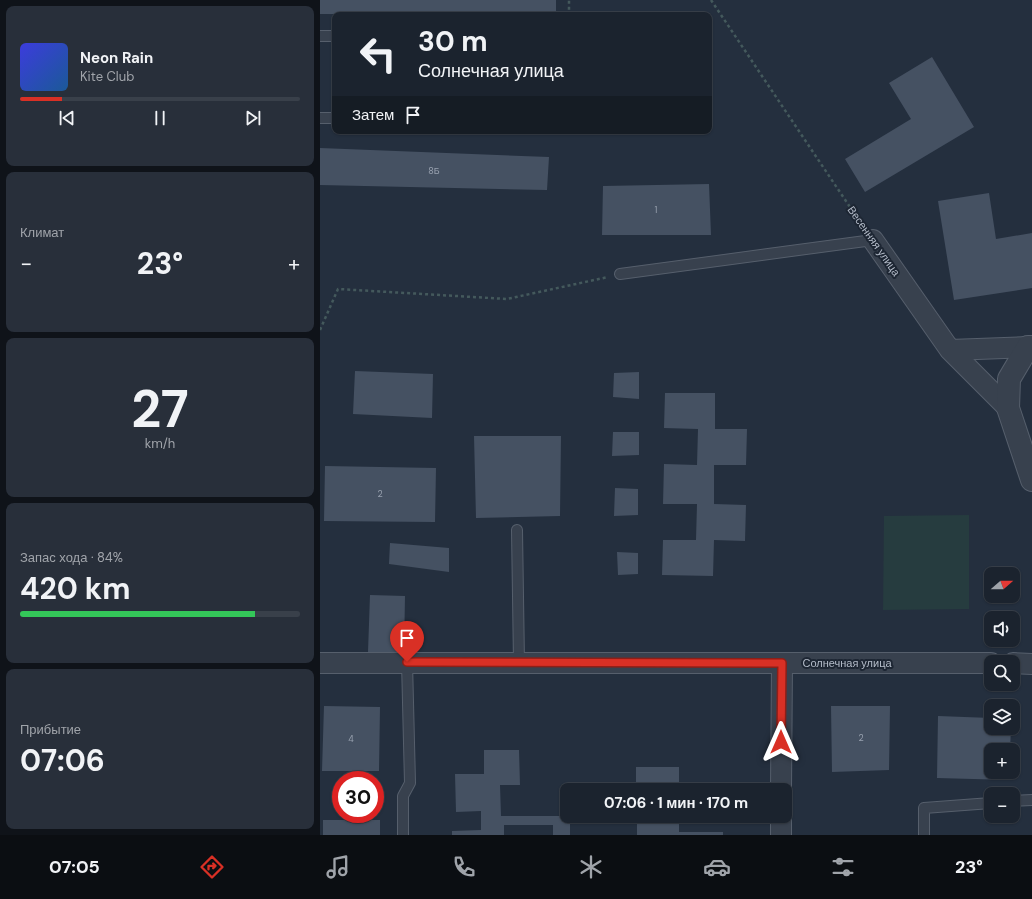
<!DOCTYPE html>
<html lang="ru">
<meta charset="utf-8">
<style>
body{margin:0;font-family:"DM Sans",sans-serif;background:#282f3a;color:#f1f3f6;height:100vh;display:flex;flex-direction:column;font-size:15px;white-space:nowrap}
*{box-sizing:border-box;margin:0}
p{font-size:13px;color:#a0a4aa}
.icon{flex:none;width:22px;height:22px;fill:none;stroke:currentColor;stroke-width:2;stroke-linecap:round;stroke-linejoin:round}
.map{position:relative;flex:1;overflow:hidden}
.drawer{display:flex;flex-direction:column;gap:6px;padding:6px;background:#0f1319;width:320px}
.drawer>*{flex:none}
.banner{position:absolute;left:12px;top:12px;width:380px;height:122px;border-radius:8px;box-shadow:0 1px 3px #0004,0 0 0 1px #39404a;background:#1b232e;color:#f1f3f6;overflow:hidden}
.needle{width:26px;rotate:70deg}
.buttons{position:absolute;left:664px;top:567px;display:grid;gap:8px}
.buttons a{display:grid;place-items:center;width:36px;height:36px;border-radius:8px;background:#1b232e;box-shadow:0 1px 3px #0004,0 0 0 1px #39404a;font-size:20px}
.speed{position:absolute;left:12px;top:771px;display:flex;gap:8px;font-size:20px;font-weight:700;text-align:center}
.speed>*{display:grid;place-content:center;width:52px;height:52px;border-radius:50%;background:#1b232e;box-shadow:0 1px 3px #0004,0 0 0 1px #39404a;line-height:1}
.speed .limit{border:6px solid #d22;background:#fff;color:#111}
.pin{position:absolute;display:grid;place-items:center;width:34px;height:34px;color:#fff;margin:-41px -17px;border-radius:50% 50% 50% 0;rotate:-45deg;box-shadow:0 0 4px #0007}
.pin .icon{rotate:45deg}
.me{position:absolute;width:44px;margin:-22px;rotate:0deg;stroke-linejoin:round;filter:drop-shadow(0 0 3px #0008)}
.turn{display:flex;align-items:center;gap:14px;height:84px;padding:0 20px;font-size:18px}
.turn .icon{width:52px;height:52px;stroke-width:2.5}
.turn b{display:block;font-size:28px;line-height:34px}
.then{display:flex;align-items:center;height:38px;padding:0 20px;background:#0003;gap:8px;font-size:15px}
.big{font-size:30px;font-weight:700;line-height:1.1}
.drawer .widget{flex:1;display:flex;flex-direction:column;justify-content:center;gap:6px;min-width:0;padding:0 14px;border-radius:8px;background:#282f3a}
.drawer .dial{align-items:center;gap:0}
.dial b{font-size:52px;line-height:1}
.song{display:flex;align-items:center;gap:12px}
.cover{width:48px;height:48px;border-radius:6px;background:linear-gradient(135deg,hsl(240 70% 55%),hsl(210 70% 35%))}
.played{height:4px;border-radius:2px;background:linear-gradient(90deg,#d93025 15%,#39404a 15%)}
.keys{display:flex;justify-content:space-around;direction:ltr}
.heat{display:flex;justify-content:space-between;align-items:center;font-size:22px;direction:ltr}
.charge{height:6px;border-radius:3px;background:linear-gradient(90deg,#34c759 84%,#39404a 0)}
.trip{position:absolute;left:240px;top:783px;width:232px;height:40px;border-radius:8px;background:#1b232e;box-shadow:0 1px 3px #0004,0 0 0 1px #39404a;font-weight:700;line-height:40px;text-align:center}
.tab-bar{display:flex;height:64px;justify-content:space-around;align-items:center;background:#0b0e12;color:#a0a4aa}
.tab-bar .icon{width:28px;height:28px}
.tab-bar .current{color:#d93025}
.tab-bar b{font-size:18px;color:#f1f3f6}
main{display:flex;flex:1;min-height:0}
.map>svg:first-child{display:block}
.green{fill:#263c3f}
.building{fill:#455162}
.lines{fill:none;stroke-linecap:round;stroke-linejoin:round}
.service-casing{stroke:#565f6c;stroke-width:12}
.minor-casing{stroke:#565f6c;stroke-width:22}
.tertiary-casing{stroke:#565f6c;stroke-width:24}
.path{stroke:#44595c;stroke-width:2.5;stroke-dasharray:3 3;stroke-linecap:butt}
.service{stroke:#38414e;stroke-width:10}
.minor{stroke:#38414e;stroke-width:20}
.tertiary{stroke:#38414e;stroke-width:22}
.route-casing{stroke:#8d1f18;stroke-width:10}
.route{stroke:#d93025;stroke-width:7}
.labels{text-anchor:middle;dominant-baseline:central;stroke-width:4;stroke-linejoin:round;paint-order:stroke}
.number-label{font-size:9px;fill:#98a1af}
.street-label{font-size:11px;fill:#b4bcc9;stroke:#1d2633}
</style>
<main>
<section class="drawer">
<div class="widget">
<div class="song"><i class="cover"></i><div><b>Neon Rain</b><p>Kite Club</p></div></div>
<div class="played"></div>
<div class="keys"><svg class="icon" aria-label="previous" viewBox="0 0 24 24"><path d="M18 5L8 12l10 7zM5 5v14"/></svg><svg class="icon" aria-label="pause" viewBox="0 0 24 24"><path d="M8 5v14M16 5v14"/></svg><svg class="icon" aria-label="next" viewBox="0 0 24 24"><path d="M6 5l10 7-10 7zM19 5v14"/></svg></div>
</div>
<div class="widget"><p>Климат</p>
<div class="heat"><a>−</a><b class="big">23°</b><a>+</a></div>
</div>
<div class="widget dial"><b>27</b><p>km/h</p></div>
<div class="widget"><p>Запас хода · 84%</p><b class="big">420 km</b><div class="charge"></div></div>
<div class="widget"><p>Прибытие</p><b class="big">07:06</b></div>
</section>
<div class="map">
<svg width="712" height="835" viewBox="0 0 712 835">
<rect width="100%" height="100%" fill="#242f3e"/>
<path class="green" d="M 649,515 L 649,609 L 563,610 L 564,516 Z"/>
<path class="building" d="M 0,0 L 236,0 L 236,15 L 0,14 Z
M 612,57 L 654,127 L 545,192 L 525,159 L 591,119 L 569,83 Z
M 0,148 L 229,157 L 227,190 L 0,185 Z
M 389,184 L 391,235 L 282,235 L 283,186 Z
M 669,193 L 676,239 L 712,233 L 712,288 L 634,300 L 618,201 Z
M 35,371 L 113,374 L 112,418 L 33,414 Z
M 319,372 L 319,399 L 293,397 L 294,373 Z
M 345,393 L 395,393 L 395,429 L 427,429 L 426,465 L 394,465 L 394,504 L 426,505 L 425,541 L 394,540 L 393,576 L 342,575 L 343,540 L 376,540 L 377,504 L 343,504 L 344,464 L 377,465 L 378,429 L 344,428 Z
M 293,432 L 319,432 L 319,455 L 292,456 Z
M 154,436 L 241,436 L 240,516 L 156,518 Z
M 5,466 L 116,468 L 115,522 L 4,521 Z
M 295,488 L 318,489 L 318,515 L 294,516 Z
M 70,543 L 129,548 L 129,572 L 69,564 Z
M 297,552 L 318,553 L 318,574 L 298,575 Z
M 50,595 L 85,596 L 84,652 L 48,652 Z
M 4,706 L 60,707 L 59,771 L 2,771 Z
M 511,706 L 570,706 L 569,770 L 512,772 Z
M 618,716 L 671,718 L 671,728 L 691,728 L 690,750 L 671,750 L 671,772 L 690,772 L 689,780 L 617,778 Z
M 164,750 L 199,750 L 200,785 L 180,785 L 181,816 L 359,816 L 359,832 L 403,832 L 403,835 L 317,835 L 317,822 L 250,823 L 250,835 L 233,835 L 233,825 L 184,825 L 184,835 L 132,835 L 132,831 L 161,830 L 161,811 L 136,812 L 135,774 L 164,774 Z
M 316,767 L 359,767 L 359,790 L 316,790 Z
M 3,820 L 60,820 L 60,835 L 3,835 Z"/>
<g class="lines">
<g class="service-casing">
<path id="service" d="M 0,36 L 15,36
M 0,118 L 15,118
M 300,274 L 553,240
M 197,530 L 199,663
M 693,801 L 712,800
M 83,835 L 83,796 L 90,783 L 87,662
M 604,835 L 604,808 L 671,803"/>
</g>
<g class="minor-casing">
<path id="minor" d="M 553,240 L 630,350 L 688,408
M 630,350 L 708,347
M 0,663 L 671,663
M 693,663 L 712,664
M 461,790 L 462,663
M 461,835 L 461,816"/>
</g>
<g class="tertiary-casing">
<path id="tertiary" d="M 712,347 L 708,347 L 689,379 L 688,408 L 712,480"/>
</g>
<path class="path" d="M 391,0 L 542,225
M 247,15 L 249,13 L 249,0
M 0,330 L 18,289 L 187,299 L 288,277"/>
<use href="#service" class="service"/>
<use href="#minor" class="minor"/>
<use href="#tertiary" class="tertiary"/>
</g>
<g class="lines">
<g class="route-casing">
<path id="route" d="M 87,662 L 462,663 L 461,742"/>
</g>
<use href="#route" class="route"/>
</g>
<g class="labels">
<g class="number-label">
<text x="114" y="171">8Б</text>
<text x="336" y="210">1</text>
<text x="60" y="494">2</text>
<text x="541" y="738">2</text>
<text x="31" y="739">4</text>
</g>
<g class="street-label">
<text transform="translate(554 241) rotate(55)">Весенняя улица</text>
<text x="527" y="663">Солнечная улица</text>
</g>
</g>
</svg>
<div class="buttons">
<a><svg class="needle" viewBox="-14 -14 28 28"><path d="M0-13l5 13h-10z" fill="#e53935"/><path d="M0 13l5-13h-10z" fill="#a0a4aa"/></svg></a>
<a><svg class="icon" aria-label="sound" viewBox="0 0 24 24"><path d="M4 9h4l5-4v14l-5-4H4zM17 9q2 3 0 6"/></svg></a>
<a><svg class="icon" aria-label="search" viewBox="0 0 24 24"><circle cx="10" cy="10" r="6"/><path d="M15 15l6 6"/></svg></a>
<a><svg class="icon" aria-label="layers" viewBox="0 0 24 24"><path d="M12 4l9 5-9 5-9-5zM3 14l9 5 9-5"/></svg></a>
<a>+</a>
<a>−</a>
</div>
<div class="speed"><div class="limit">30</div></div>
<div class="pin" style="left:87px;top:662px;background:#d93025"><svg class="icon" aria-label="arrive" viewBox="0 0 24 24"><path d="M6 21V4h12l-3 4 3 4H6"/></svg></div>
<svg class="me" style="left:461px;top:742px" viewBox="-20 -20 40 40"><path d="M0-17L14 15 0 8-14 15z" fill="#d93025" stroke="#fff" stroke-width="4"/></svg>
<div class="trip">07:06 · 1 мин · 170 m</div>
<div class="banner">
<div class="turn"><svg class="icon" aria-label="left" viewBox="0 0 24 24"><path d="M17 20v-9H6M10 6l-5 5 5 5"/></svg><div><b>30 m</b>Солнечная улица</div></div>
<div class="then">Затем<svg class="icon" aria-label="arrive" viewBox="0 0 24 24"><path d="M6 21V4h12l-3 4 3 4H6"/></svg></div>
</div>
</div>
</main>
<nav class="tab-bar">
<b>07:05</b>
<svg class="icon current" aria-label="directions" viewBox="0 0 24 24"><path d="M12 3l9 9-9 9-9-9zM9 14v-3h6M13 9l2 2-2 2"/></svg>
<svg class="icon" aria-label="music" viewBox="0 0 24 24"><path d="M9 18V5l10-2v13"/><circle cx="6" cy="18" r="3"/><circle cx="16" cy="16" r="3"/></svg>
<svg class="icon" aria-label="phone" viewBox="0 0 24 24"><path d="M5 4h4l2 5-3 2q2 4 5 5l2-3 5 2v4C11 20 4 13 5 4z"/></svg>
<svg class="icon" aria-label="climate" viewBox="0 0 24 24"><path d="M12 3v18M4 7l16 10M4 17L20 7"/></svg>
<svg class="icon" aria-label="car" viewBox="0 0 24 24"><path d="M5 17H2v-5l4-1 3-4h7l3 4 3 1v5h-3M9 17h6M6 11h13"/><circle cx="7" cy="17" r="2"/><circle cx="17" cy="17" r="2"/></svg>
<svg class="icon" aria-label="filters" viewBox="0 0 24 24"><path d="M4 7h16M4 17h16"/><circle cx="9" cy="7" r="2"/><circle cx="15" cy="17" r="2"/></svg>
<b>23°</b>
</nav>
